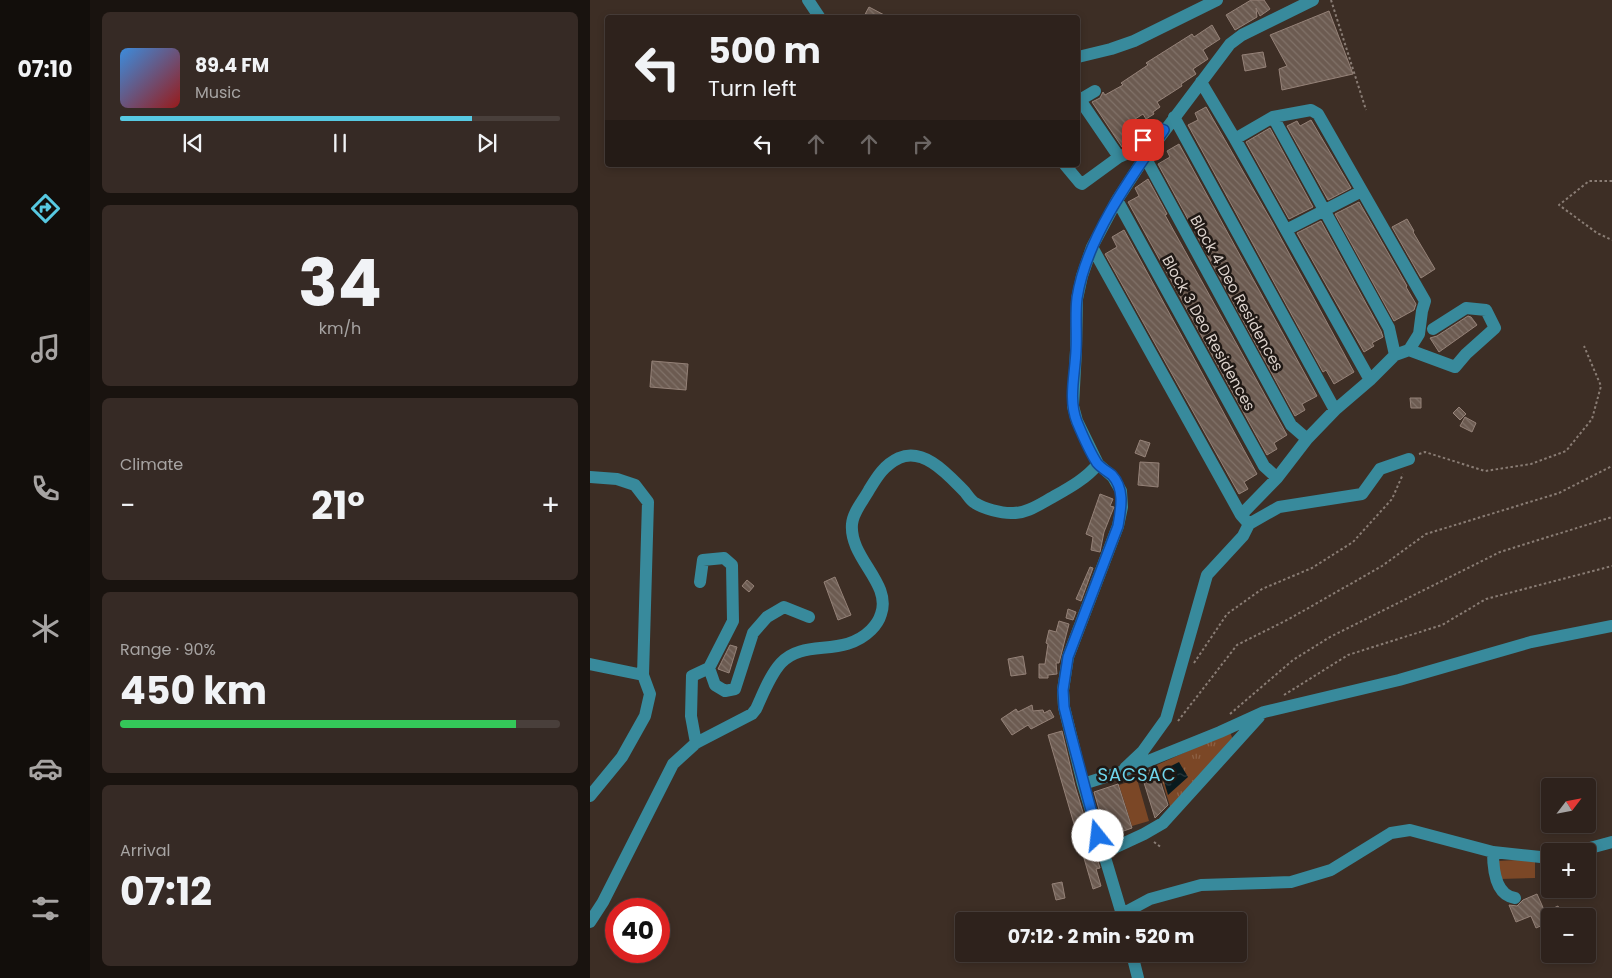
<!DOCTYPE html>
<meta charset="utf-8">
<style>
body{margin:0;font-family:Poppins,sans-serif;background:#362a25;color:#f1f3f6;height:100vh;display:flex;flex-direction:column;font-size:19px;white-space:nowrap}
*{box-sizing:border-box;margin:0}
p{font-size:16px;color:#a7a4a3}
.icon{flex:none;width:28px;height:28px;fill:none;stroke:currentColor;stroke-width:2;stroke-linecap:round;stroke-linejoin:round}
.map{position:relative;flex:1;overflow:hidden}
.drawer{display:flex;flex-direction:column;gap:12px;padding:12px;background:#19130f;width:500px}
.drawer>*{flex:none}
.guide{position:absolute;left:15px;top:15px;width:475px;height:152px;border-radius:5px;box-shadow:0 2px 8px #0003,0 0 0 1px #493f3b;background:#2e221c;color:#f1f3f6;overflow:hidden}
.needle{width:32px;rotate:58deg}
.fabs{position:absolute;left:951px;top:778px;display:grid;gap:10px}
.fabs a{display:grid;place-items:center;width:55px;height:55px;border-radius:5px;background:#2e221c;box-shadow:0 2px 8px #0003,0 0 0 1px #493f3b;font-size:25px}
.speed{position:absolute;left:15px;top:898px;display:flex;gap:10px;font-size:25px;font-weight:700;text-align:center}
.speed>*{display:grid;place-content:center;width:65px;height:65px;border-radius:50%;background:#2e221c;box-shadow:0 2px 8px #0003,0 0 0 1px #493f3b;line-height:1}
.speed .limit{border:8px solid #d22;background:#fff;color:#111}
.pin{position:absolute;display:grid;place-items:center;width:42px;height:42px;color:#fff;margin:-21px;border-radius:10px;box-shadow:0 2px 8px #0006}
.me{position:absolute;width:55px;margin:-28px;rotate:344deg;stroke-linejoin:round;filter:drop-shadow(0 0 4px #0008)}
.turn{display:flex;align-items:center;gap:18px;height:105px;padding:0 20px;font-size:22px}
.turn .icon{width:65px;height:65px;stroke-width:2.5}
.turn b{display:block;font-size:35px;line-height:42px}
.lanes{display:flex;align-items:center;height:48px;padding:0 20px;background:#0003;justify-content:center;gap:25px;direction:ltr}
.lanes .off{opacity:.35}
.big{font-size:38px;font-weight:700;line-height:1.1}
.drawer .tile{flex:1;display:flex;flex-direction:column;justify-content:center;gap:8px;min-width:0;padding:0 18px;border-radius:8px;background:#362a25}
.drawer .dial{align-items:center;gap:0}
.dial b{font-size:65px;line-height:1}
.song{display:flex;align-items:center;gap:15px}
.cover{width:60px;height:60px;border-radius:8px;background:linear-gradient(135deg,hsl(210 70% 55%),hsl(0 70% 35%))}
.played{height:5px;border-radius:2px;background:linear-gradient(90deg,#57c9e2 80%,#493f3b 80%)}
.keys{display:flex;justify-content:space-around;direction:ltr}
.heat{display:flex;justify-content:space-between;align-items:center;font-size:28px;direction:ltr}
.charge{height:8px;border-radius:4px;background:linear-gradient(90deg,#34c759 90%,#493f3b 0)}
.trip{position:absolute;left:365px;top:912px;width:292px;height:50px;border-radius:5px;background:#2e221c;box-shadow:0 2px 8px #0003,0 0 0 1px #493f3b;font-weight:700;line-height:50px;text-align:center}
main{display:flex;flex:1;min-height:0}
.dock{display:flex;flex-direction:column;width:90px;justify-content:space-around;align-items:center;background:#120e0b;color:#a7a4a3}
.dock .icon{width:35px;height:35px}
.dock .current{color:#57c9e2}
.dock b{font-size:22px;color:#f1f3f6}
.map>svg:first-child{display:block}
.park{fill:url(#park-tufts)}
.pitch{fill:#7b4726}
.water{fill:url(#water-ripples)}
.building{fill:url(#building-back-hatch);stroke:#958278}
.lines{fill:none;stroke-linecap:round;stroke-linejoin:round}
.path{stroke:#8a7d75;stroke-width:2;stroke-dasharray:2.5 2.5;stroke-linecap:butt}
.minor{stroke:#388a9c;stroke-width:12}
.route-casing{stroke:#114b97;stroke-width:12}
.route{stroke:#1a73e8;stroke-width:9}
.labels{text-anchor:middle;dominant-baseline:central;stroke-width:5;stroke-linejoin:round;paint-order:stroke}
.street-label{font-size:15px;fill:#ddd3cd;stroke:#1f1814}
.quarter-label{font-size:18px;letter-spacing:1px;fill:#6fd5ec;stroke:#1f1814}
</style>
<main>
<nav class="dock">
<b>07:10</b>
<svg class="icon current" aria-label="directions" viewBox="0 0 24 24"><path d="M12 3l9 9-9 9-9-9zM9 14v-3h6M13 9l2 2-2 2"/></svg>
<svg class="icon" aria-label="music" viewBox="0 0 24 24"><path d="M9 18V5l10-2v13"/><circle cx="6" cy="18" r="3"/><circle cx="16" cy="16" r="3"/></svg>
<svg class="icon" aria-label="phone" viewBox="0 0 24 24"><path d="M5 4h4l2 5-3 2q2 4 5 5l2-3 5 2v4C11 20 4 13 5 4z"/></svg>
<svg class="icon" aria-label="climate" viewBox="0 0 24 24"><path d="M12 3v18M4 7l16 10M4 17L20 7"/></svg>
<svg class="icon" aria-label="car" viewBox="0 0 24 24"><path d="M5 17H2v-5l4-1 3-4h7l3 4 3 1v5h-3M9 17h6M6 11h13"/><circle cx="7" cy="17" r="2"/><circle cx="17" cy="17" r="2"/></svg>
<svg class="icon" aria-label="filters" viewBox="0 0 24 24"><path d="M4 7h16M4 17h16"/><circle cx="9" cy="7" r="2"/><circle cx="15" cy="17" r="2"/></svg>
</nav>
<section class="drawer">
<div class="tile">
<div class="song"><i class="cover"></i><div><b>89.4 FM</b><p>Music</p></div></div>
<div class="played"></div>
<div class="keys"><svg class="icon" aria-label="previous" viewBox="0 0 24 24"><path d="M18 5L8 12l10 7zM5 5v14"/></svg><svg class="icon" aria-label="pause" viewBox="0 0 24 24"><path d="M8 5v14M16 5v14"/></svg><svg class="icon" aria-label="next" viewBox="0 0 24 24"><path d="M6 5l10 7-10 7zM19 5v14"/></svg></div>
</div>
<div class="tile dial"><b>34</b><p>km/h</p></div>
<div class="tile"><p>Climate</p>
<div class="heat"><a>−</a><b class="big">21°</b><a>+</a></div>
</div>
<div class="tile"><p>Range · 90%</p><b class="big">450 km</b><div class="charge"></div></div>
<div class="tile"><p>Arrival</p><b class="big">07:12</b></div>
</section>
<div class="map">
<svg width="1022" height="978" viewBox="0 0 1022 978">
<defs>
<pattern id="park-tufts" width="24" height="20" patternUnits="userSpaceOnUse" patternTransform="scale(1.25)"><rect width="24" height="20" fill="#7b4726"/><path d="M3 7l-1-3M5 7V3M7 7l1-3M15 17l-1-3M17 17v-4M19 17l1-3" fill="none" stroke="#8d6144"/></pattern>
<pattern id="water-ripples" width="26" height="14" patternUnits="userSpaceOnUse" patternTransform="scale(1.25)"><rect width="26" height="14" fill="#091a1e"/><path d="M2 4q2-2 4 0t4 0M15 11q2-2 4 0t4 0" fill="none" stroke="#2c3a3e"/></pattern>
<pattern id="building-back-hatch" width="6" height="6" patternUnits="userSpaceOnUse" patternTransform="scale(1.25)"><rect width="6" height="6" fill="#6c5b51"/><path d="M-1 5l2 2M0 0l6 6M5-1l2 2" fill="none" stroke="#817269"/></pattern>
</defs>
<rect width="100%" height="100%" fill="#3d2e25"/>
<path class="park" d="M 640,732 L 643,740 L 581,809 L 567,765 Z"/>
<path class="pitch" d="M 547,779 L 559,821 L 542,826 L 529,785 Z
M 945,859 L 945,878 L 909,879 L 908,861 Z"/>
<path class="water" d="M 589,762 L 598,777 L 578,795 L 571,771 Z"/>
<path class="building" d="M 661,0 L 674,0 L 680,9 L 670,16 L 666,8 L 667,17 L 645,30 L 636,15 Z
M 279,7 L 300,18 L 273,18 Z
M 739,11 L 763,74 L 692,90 L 689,69 L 697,66 L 680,35 Z
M 622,25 L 630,39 L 613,50 L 618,59 L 603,69 L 606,74 L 591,84 L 592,86 L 567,102 L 570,107 L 563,112 L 564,114 L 556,119 L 553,114 L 539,123 L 545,131 L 542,132 L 544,136 L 539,140 L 540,141 L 532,147 L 502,102 L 510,98 L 513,92 L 515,95 L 533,85 L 531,83 L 558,65 L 556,63 L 602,34 L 604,37 Z
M 673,52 L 676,67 L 655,71 L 652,55 Z
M 616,107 L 682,222 L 764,372 L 744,384 L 736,370 L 733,372 L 598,125 L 608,120 L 605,113 Z
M 721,120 L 761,188 L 738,200 L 697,126 L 707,121 L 710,126 Z
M 680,128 L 723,207 L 699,219 L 656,142 Z
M 589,144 L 727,396 L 712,404 L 715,410 L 705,416 L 568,164 L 580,157 L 577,151 Z
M 558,179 L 577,214 L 575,215 L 697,435 L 684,443 L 687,449 L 677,455 L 538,202 L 549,196 L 545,188 Z
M 769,202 L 817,286 L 816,287 L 826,304 L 824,310 L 804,321 L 745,214 Z
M 817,219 L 824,231 L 823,232 L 845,269 L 831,278 L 802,227 Z
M 731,221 L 791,331 L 793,337 L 782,343 L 784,346 L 774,352 L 707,233 Z
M 534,230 L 667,474 L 654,482 L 658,489 L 649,494 L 515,254 L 527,247 L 522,237 Z
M 878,316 L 881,317 L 887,325 L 849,352 L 840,338 L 847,336 Z
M 62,361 L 98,364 L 96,390 L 60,387 Z
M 820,398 L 831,398 L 831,408 L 821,408 Z
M 869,407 L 876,414 L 870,420 L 863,413 Z
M 875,417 L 886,423 L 882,432 L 870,426 Z
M 550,440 L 560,443 L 555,457 L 545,453 Z
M 550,462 L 569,463 L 568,487 L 548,485 Z
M 510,494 L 523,499 L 520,506 L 524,507 L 514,532 L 510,552 L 501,550 L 503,537 L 496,534 Z
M 500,567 L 503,568 L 491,601 L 486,599 Z
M 245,577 L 261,615 L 248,620 L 234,582 Z
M 157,580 L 164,586 L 159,592 L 152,586 Z
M 478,609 L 486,612 L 483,620 L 476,618 Z
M 469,621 L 479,624 L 469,663 L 466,663 L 467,674 L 458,675 L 458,678 L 449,678 L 449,664 L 455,664 L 458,644 L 456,643 L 459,630 L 466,632 Z
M 140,645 L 147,647 L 139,673 L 128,669 Z
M 433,656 L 436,674 L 421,676 L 418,659 Z
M 442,705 L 443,711 L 453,710 L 454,713 L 460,710 L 464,717 L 441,729 L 438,725 L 422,735 L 411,719 L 426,709 L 428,712 Z
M 472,731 L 485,786 L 510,868 L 506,869 L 511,886 L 503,889 L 458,735 Z
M 566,768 L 578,805 L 565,818 L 551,773 Z
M 528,784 L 542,828 L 517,837 L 504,792 Z
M 472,882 L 475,898 L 466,900 L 462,884 Z
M 947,894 L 955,912 L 968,906 L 973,916 L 960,916 L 960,922 L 946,928 L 941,916 L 926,922 L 919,905 L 927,906 L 933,900 Z"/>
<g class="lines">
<path class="path" d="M 741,0 L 776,110
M 1022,181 L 999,181 L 969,205 L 1007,233 L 1022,240
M 829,454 L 835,452 L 895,471 L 941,464 L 976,451 L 1002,419 L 1011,386 L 994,346
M 604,663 L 637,614 L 672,589 L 722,568 L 763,542 L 802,499 L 813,474
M 694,695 L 758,655 L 852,625 L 896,599 L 1022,566
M 640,714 L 703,660 L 740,637 L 910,552 L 1022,517
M 588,721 L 647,645 L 699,619 L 792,566 L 836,534 L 969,493 L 1022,466
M 564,842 L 572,848"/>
<path class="minor" d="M 218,0 L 230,18
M 488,57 L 521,49 L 544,41 L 627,0
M 611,82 L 645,139 L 780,380
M 490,100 L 529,157
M 488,101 L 505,91
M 584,117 L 745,410
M 683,117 L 799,328 L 805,355
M 645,139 L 683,117 L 721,110 L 728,114 L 835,301 L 832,311 L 829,334 L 819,350
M 555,157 L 701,425 L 717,439
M 475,165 L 490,183 L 492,184 L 529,157 L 545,150 L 562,130 L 569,128 L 574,130
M 527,200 L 674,466 L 687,478
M 696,230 L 772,191
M 502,247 L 651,515
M 0,477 L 27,479 L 45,485 L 58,502 L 53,675
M 659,524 L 651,515 L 687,478 L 717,439 L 745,410 L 780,380 L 805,355 L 819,350 L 865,367 L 876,354 L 905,328 L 896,310 L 876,308 L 843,329
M 110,582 L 113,560 L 134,558 L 142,565 L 143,621 L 119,668 L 125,685 L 135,691 L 145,689 L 163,633 L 177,617 L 194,607 L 219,617
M 0,664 L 53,675 L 60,694 L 55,716 L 32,757 L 0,796
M 106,743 L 101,716 L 102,676 L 119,668
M 535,768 L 553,751 L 576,719 L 617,575 L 653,536 L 659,524 L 689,507 L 772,494 L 790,469 L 819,459
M 493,784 L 531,772 L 630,732 L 674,712 L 809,680 L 941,642 L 1022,626
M 989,851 L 1022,842
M 903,852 C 903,868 905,895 925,898
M 513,853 L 554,834 L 573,823 L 669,717
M 532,914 L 560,899 L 611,885 L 701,882 L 741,870 L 801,833 L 820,830 L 903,852 L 960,858
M 534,921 L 493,784 L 474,707 L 473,690 L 478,657 L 528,526 L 532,507 L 531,491 L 523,477 L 508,464 L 487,421 L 483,406 L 486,350 L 487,299 L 492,276 L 502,247 L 527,200 L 555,157 L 640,44 L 652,35 L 723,0
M 0,922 L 13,902 L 83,764 L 106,743 L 162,714 L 166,709 C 173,694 180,675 191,663 C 214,638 253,658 281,630 C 286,625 289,621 291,614 C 302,583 259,558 262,524 C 263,512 273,501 279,490 C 287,477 294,465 309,458 C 335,447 359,476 375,492 C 378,496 381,501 385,503 C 394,509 411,513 421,513 C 436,514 450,504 463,497 C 479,488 497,478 508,464
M 542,954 L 548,978"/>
</g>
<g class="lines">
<g class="route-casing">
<path id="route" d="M 508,836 L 481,735 L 474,707 L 473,690 L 478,657 L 528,526 C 531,508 535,489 522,475 C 517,471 511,468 507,463 C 500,452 492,434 487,422 C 478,400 485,374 486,351 C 487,333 485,315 487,298 C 496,239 540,178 574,130 L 569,128 L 562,130 L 553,140"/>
</g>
<use href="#route" class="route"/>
</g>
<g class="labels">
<g class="street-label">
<text transform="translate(647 293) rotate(61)">Block 4 Deo Residences</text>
<text transform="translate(619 333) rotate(61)">Block 3 Deo Residences</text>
</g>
<g class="quarter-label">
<text x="547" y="774">SACSAC</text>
</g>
</g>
</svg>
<div class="fabs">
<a><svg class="needle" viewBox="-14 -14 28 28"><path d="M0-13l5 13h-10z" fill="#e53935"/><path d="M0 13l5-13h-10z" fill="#a7a4a3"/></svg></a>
<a>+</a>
<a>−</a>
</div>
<div class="speed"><div class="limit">40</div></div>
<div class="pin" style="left:553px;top:140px;background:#d93025"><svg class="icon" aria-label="arrive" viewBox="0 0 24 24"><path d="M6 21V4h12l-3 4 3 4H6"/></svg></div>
<svg class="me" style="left:508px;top:836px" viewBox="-20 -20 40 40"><circle r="19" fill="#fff"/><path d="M0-13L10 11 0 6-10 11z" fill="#1a73e8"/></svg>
<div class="trip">07:12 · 2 min · 520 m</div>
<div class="guide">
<div class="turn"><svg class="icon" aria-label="left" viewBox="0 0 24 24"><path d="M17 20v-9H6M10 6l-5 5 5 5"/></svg><div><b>500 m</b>Turn left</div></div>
<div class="lanes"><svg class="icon" aria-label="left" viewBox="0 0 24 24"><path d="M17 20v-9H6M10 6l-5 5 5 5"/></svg><svg class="icon off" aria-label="ahead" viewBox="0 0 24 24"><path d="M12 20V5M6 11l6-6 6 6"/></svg><svg class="icon off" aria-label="ahead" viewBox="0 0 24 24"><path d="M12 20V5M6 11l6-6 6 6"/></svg><svg class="icon off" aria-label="right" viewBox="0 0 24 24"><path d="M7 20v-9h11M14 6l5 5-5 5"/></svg></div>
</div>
</div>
</main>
